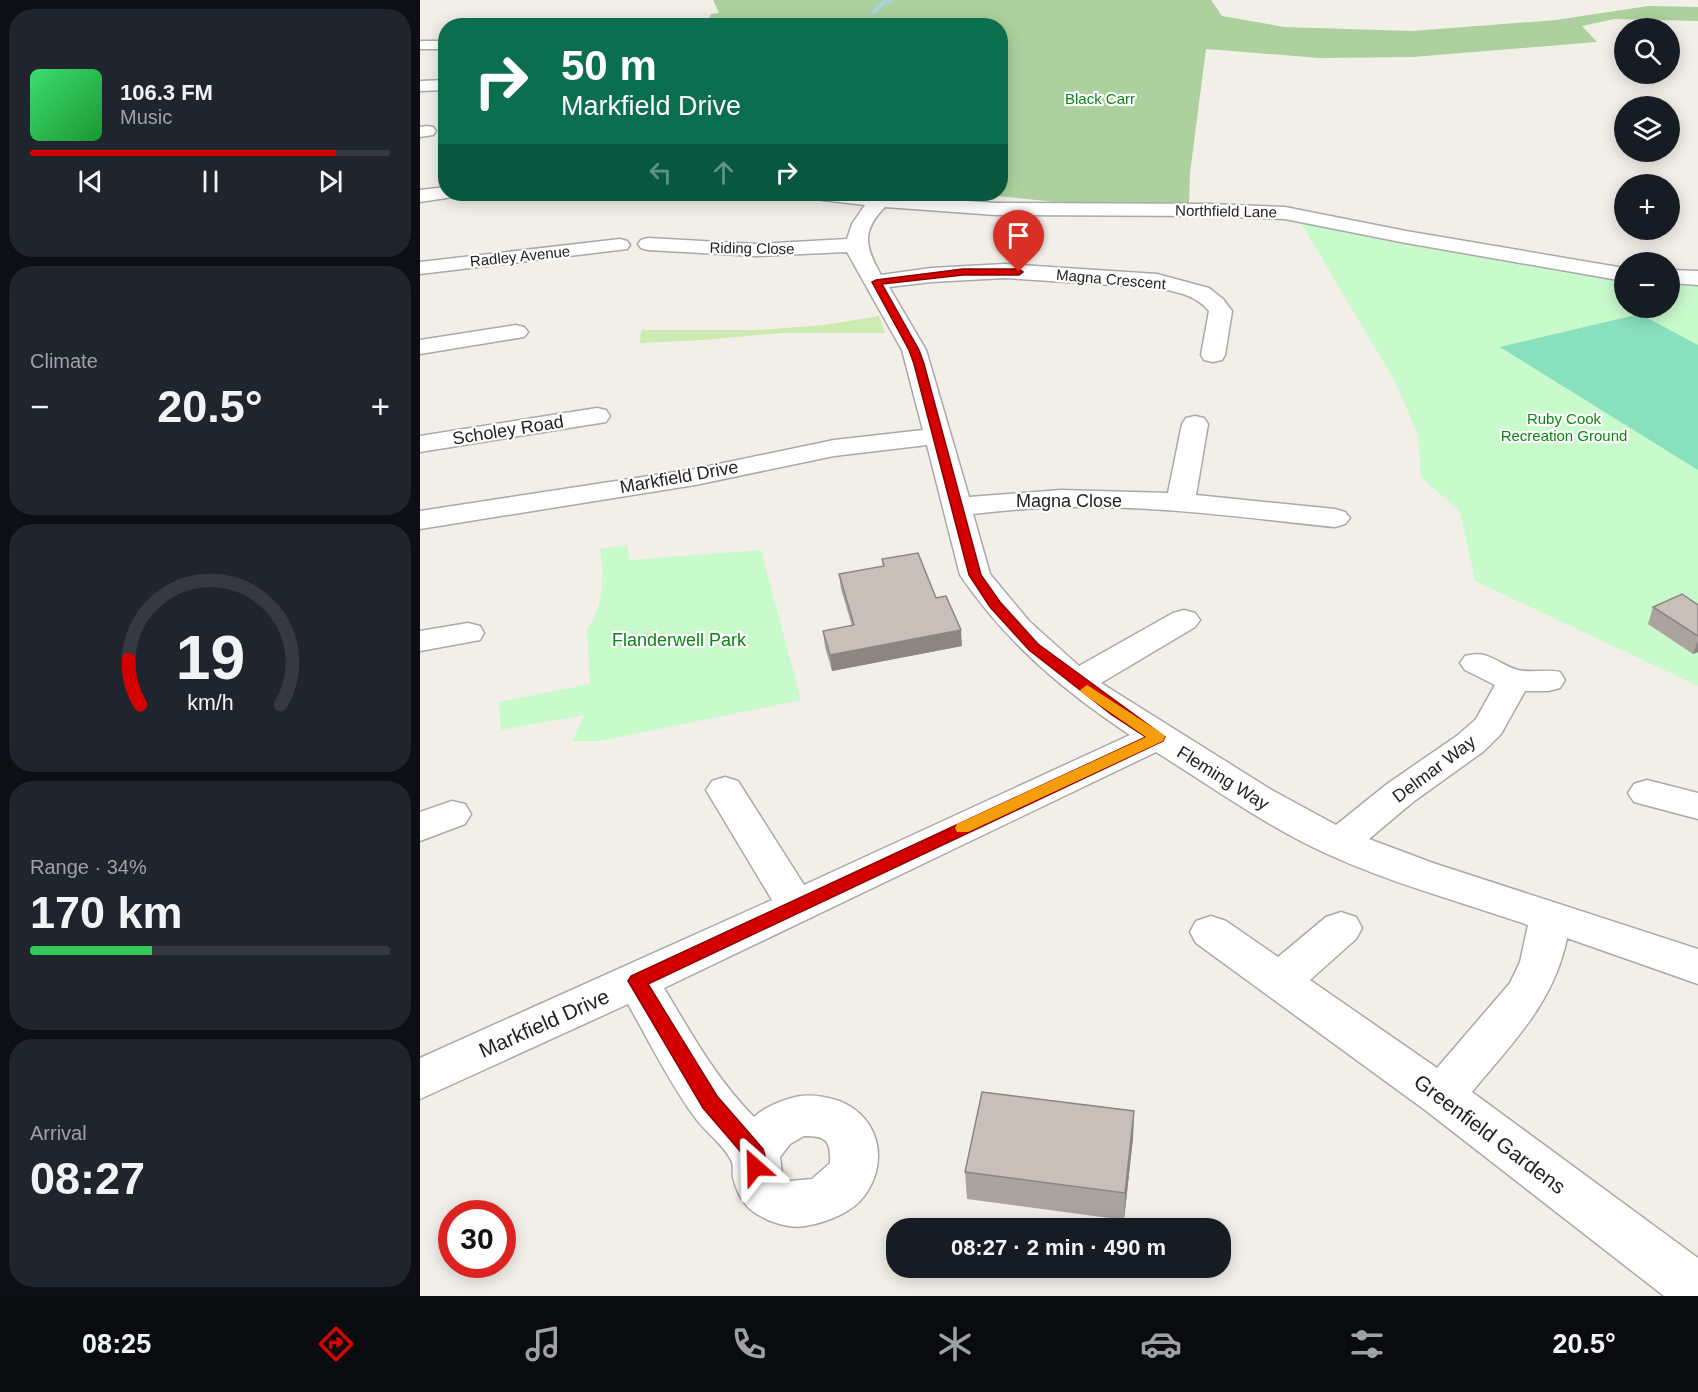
<!DOCTYPE html>
<meta charset="utf-8">
<style>
body{margin:0;font-family:Helvetica,sans-serif;background:#20242c;color:#f1f3f6;height:100vh;display:flex;flex-direction:column;font-size:22px;white-space:nowrap}
*{box-sizing:border-box;margin:0}
p{font-size:20px;color:#9ea1a6}
.icon{flex:none;width:33px;height:33px;fill:none;stroke:currentColor;stroke-width:2;stroke-linecap:round;stroke-linejoin:round}
.map{position:relative;flex:1;overflow:hidden}
.panel{display:flex;flex-direction:column;gap:9px;padding:9px;background:#0d0f14;width:420px}
.panel>*{flex:none}
.banner{position:absolute;left:18px;top:18px;width:570px;height:183px;border-radius:24px;box-shadow:0 3px 15px #0003;background:#0b6e4f;color:#fff;overflow:hidden}
.tools{position:absolute;left:1194px;top:18px;display:grid;gap:12px}
.tools a{display:grid;place-items:center;width:66px;height:66px;border-radius:50%;background:#171b24;box-shadow:0 3px 15px #0003;font-size:30px}
.speed{position:absolute;left:18px;top:1200px;display:flex;gap:12px;font-size:30px;font-weight:700;text-align:center}
.speed>*{display:grid;place-content:center;width:78px;height:78px;border-radius:50%;background:#171b24;box-shadow:0 3px 15px #0003;line-height:1}
.speed .limit{border:9px solid #d22;background:#fff;color:#111}
.pin{position:absolute;display:grid;place-items:center;width:51px;height:51px;color:#fff;margin:-62px -26px;border-radius:50% 50% 50% 0;rotate:-45deg;box-shadow:0 0 6px #0007}
.pin .icon{rotate:45deg}
.me{position:absolute;width:66px;margin:-33px;rotate:335deg;stroke-linejoin:round;filter:drop-shadow(0 0 4px #0008)}
.turn{display:flex;align-items:center;gap:21px;height:126px;padding:0 24px;font-size:27px}
.turn .icon{width:78px;height:78px;stroke-width:2.5}
.turn b{display:block;font-size:42px;line-height:51px}
.lanes{display:flex;align-items:center;height:57px;padding:0 24px;background:#0003;justify-content:center;gap:30px;direction:ltr}
.lanes .off{opacity:.35}
.big{font-size:45px;font-weight:700;line-height:1.1}
.panel .widget{flex:1;display:flex;flex-direction:column;justify-content:center;gap:9px;min-width:0;padding:0 21px;border-radius:24px;background:#20242c}
.panel .dial{align-items:center;gap:0}
.dial svg{height:156px;overflow:visible;fill:none;stroke:#363941;stroke-width:7;stroke-linecap:round;text-anchor:middle}
.dial text{fill:#f1f3f6;stroke:none}
.song{display:flex;align-items:center;gap:18px}
.cover{width:72px;height:72px;border-radius:9px;background:linear-gradient(135deg,hsl(140 70% 55%),hsl(130 70% 35%))}
.played{height:6px;border-radius:3px;background:linear-gradient(90deg,#d40000 85%,#363941 85%)}
.keys{display:flex;justify-content:space-around;direction:ltr}
.heat{display:flex;justify-content:space-between;align-items:center;font-size:33px;direction:ltr}
.charge{height:9px;border-radius:4px;background:linear-gradient(90deg,#34c759 34%,#363941 0)}
.trip{position:absolute;left:466px;top:1218px;width:345px;height:60px;border-radius:24px;background:#171b24;box-shadow:0 3px 15px #0003;font-weight:700;line-height:60px;text-align:center}
.menu{display:flex;height:96px;justify-content:space-around;align-items:center;background:#090b0e;color:#9ea1a6}
.menu .icon{width:42px;height:42px}
.menu .selected{color:#d40000}
.menu b{font-size:27px;color:#f1f3f6}
main{display:flex;flex:1;min-height:0}
.map>svg:first-child{display:block}
.grass{fill:#cdebb0}
.forest{fill:#add19e}
.park{fill:#c8facc}
.pitch{fill:#88e0be}
.lines{fill:none;stroke-linecap:round;stroke-linejoin:round}
.stream{stroke:#aad3df;stroke-width:4}
.minor-casing{stroke:#a9a9a9;stroke-width:3}
.minor{fill:#fff;fill-rule:evenodd}
.wall{fill:#aba49e}
.shaded-wall{fill:#8b8681}
.building{fill:#c7bfb8;stroke:#8b8681;stroke-width:1.5}
.route{fill:#d40000;stroke:#8a0000;stroke-width:1.5}
.slow{fill:#f59e0b}
.labels{text-anchor:middle;dominant-baseline:central;stroke-width:4.5;stroke-linejoin:round;paint-order:stroke}
.far-park-label{font-size:15px;fill:#0c8416;stroke:#fff}
.far-street-label{font-size:15px;fill:#222;stroke:#fff}
.street-label{font-size:18px;fill:#222;stroke:#fff}
.park-label{font-size:18px;fill:#0c8416;stroke:#fff}
.near-street-label{font-size:21px;fill:#222;stroke:#fff}
</style>
<main>
<section class="panel">
<div class="widget">
<div class="song"><i class="cover"></i><div><b>106.3 FM</b><p>Music</p></div></div>
<div class="played"></div>
<div class="keys"><svg class="icon" aria-label="previous" viewBox="0 0 24 24"><path d="M18 5L8 12l10 7zM5 5v14"/></svg><svg class="icon" aria-label="pause" viewBox="0 0 24 24"><path d="M8 5v14M16 5v14"/></svg><svg class="icon" aria-label="next" viewBox="0 0 24 24"><path d="M6 5l10 7-10 7zM19 5v14"/></svg></div>
</div>
<div class="widget"><p>Climate</p>
<div class="heat"><a>−</a><b class="big">20.5°</b><a>+</a></div>
</div>
<div class="widget dial"><svg viewBox="0 0 100 80">
<path d="M14 69A42 42 0 1 1 86 69"/>
<path d="M14 69A42 42 0 0 1 8 46" stroke="#d40000"/>
<text x="50" y="56" font-size="32" font-weight="700">19</text>
<text x="50" y="72" font-size="11">km/h</text>
</svg></div>
<div class="widget"><p>Range · 34%</p><b class="big">170 km</b><div class="charge"></div></div>
<div class="widget"><p>Arrival</p><b class="big">08:27</b></div>
</section>
<div class="map">
<svg width="1278" height="1296" viewBox="0 0 1278 1296">
<rect width="100%" height="100%" fill="#f2efe9"/>
<path class="grass" d="M 459,316 L 465,333 L 361,333 L 284,340 L 220,343 L 221,330 L 338,330 L 404,325 Z"/>
<path class="forest" d="M 293,0 L 791,0 L 802,16 L 864,27 L 992,31 L 1136,20 L 1228,6 L 1278,7 L 1278,21 L 1194,19 L 1162,26 L 1177,42 L 993,57 L 899,58 L 786,49 L 770,173 L 769,206 L 676,206 L 577,196 L 586,177 L 580,153 L 580,26 L 320,26 L 305,19 L 288,20 L 291,14 L 299,13 Z"/>
<path class="park" d="M 880,221 L 1149,272 L 1204,280 L 1204,308 L 1250,308 L 1250,281 L 1278,281 L 1278,686 L 1055,581 L 1040,512 L 1001,477 L 998,436 L 977,385 Z
M 207,545 L 210,560 L 341,550 L 381,700 L 180,741 L 152,741 L 164,715 L 81,730 L 79,702 L 170,684 L 167,629 C 184,609 184,574 180,549 Z"/>
<path class="pitch" d="M 1220,314 L 1278,345 L 1278,470 L 1080,347 Z"/>
<g class="lines">
<path class="stream" d="M 453,13 L 464,2 L 472,0"/>
<g class="minor-casing">
<path id="minor" d="M 0,41 L 26,41 L 26,49 L 0,49 Z
M 26,80 L 26,90 L 0,91 L 0,81 Z
M 7,126 L 13,127 L 16,131 L 13,135 L 0,137 L 0,127 Z
M 26,187 L 26,194 L 35,194 L 33,197 L 0,202 L 0,190 Z
M 392,194 L 447,194 L 576,203 L 791,204 L 865,207 L 986,231 L 1204,268 L 1204,281 L 986,243 L 865,219 L 791,216 L 576,215 L 465,207 C 440,232 446,248 461,275 L 511,268 L 585,264 L 737,274 L 789,288 L 803,299 L 812,311 L 805,355 L 802,360 L 793,362 L 784,360 L 781,355 L 789,311 C 776,295 757,292 737,288 L 585,278 L 511,282 L 469,287 L 506,350 L 549,497 L 641,490 L 748,493 L 762,424 L 766,418 L 775,416 L 784,418 L 788,424 L 776,495 L 915,509 L 925,512 L 930,518 L 925,524 L 915,527 C 828,518 742,506 654,507 C 620,507 587,510 553,514 L 570,574 L 609,621 L 659,666 L 753,613 L 764,610 L 775,613 L 780,620 L 775,627 L 681,683 L 850,789 L 916,825 L 967,784 L 1038,735 L 1056,719 L 1075,685 L 1045,670 L 1040,663 L 1045,656 C 1069,649 1077,664 1098,670 C 1111,673 1126,669 1140,672 L 1145,680 L 1140,688 L 1128,691 L 1105,691 L 1081,734 L 1064,751 L 993,802 L 949,839 L 1013,863 L 1278,949 L 1278,984 L 1147,938 C 1134,1003 1092,1043 1052,1092 L 1278,1258 L 1278,1296 L 1244,1296 L 1005,1110 L 776,943 L 770,932 L 776,921 L 791,916 L 806,921 L 858,957 L 906,917 L 921,912 L 936,917 L 942,928 L 936,939 L 890,980 L 1017,1068 L 1090,983 L 1100,962 L 1108,925 C 1041,902 970,883 905,853 C 846,826 792,787 736,752 L 244,988 C 271,1033 296,1079 334,1117 C 345,1107 360,1101 375,1097 C 390,1094 404,1096 419,1101 C 463,1118 470,1169 439,1202 C 426,1215 403,1223 385,1226 C 368,1229 344,1221 330,1209 C 322,1202 315,1188 313,1177 C 312,1171 314,1165 311,1160 C 302,1143 284,1131 273,1115 C 248,1080 229,1041 208,1004 L 0,1099 L 0,1058 L 352,900 L 286,790 L 292,781 L 305,777 L 318,781 L 384,885 L 710,735 C 643,691 586,642 540,575 L 507,445 L 414,456 L 275,485 L 0,529 L 0,511 L 275,469 L 414,440 L 503,430 L 482,350 L 427,252 L 336,256 L 228,250 L 221,248 L 218,244 L 221,240 L 228,238 L 336,244 L 427,239 L 432,224 L 445,205 L 402,200 L 395,198 ZM 384,1136 C 406,1136 411,1140 410,1163 L 392,1179 L 370,1181 L 362,1174 L 360,1157 L 370,1144 Z
M 200,239 L 207,241 L 210,245 L 207,249 L 0,274 L 0,262 Z
M 1250,270 L 1278,271 L 1278,285 L 1250,283 Z
M 96,325 L 104,327 L 108,332 L 104,337 L 0,354 L 0,340 Z
M 177,408 L 186,410 L 190,416 L 186,422 L 0,452 L 0,436 Z
M 48,623 L 60,626 L 64,633 L 60,640 L 0,651 L 0,631 Z
M 1227,780 L 1278,793 L 1278,819 L 1214,802 L 1208,793 L 1214,784 Z
M 32,801 L 45,804 L 51,814 L 45,824 L 0,841 L 0,812 Z"/>
</g>
<use href="#minor" class="minor"/>
</g>
<path class="wall" d="M 462,559 L 516,598 L 542,646 L 412,671 L 405,647 L 403,631 L 432,626 L 421,589 L 419,574 L 463,566 Z
M 1278,605 L 1278,652 L 1273,654 L 1228,624 L 1233,607 Z
M 714,1111 L 713,1138 L 704,1220 L 547,1199 L 545,1172 Z"/>
<path class="shaded-wall" d="M 541,630 L 542,646 L 412,671 L 410,655 Z
M 1278,640 L 1278,652 L 1273,654 Z
M 714,1111 L 713,1138 L 704,1220 L 705,1193 Z"/>
<path class="building" d="M 498,553 L 516,598 L 526,596 L 541,630 L 410,655 L 403,631 L 434,625 L 419,574 L 464,566 L 462,559 Z
M 1262,594 L 1278,605 L 1278,636 L 1233,607 Z
M 562,1092 L 714,1111 L 705,1193 L 545,1172 Z"/>
<path class="route" d="M 543,269 L 599,269 L 603,272 L 599,275 L 543,275 L 462,284 L 499,350 L 504,364 L 561,575 L 580,602 L 618,644 L 745,737 L 743,741 L 228,984 L 297,1096 L 343,1149 C 347,1158 346,1165 342,1173 L 335,1176 L 328,1173 L 325,1167 L 326,1158 L 283,1108 L 211,986 L 208,981 L 211,976 L 726,737 L 692,715 L 609,650 L 570,607 L 549,575 L 494,364 L 489,350 L 452,282 L 456,280 Z"/>
<path class="slow" d="M 667,685 L 743,734 L 745,737 L 743,741 L 548,832 L 537,832 L 535,828 L 537,824 L 726,737 L 662,693 L 660,690 Z"/>
<g class="labels">
<g class="far-park-label">
<text x="680" y="98">Black Carr</text>
<text x="1144" y="418">Ruby Cook<tspan x="1144" dy="17">Recreation Ground</tspan></text>
</g>
<g class="far-street-label">
<text transform="translate(806 211) rotate(1)">Northfield Lane</text>
<text transform="translate(332 248) rotate(1)">Riding Close</text>
<text transform="translate(100 256) rotate(-6)">Radley Avenue</text>
<text transform="translate(691 279) rotate(5)">Magna Crescent</text>
</g>
<g class="street-label">
<text transform="translate(88 430) rotate(-9)">Scholey Road</text>
<text transform="translate(259 477) rotate(-10)">Markfield Drive</text>
<text x="649" y="501">Magna Close</text>
<text transform="translate(1014 769) rotate(-37)">Delmar Way</text>
<text transform="translate(803 778) rotate(32)">Fleming Way</text>
</g>
<g class="park-label">
<text x="259" y="640">Flanderwell Park</text>
</g>
<g class="near-street-label">
<text transform="translate(124 1023) rotate(-24)">Markfield Drive</text>
<text transform="translate(1070 1134) rotate(37)">Greenfield Gardens</text>
</g>
</g>
</svg>
<div class="tools">
<a><svg class="icon" aria-label="search" viewBox="0 0 24 24"><circle cx="10" cy="10" r="6"/><path d="M15 15l6 6"/></svg></a>
<a><svg class="icon" aria-label="layers" viewBox="0 0 24 24"><path d="M12 4l9 5-9 5-9-5zM3 14l9 5 9-5"/></svg></a>
<a>+</a>
<a>−</a>
</div>
<div class="speed"><div class="limit">30</div></div>
<div class="pin" style="left:599px;top:272px;background:#d93025"><svg class="icon" aria-label="arrive" viewBox="0 0 24 24"><path d="M6 21V4h12l-3 4 3 4H6"/></svg></div>
<svg class="me" style="left:335px;top:1167px" viewBox="-20 -20 40 40"><path d="M0-17L14 15 0 8-14 15z" fill="#d40000" stroke="#fff" stroke-width="4"/></svg>
<div class="trip">08:27 · 2 min · 490 m</div>
<div class="banner">
<div class="turn"><svg class="icon" aria-label="right" viewBox="0 0 24 24"><path d="M7 20v-9h11M14 6l5 5-5 5"/></svg><div><b>50 m</b>Markfield Drive</div></div>
<div class="lanes"><svg class="icon off" aria-label="left" viewBox="0 0 24 24"><path d="M17 20v-9H6M10 6l-5 5 5 5"/></svg><svg class="icon off" aria-label="ahead" viewBox="0 0 24 24"><path d="M12 20V5M6 11l6-6 6 6"/></svg><svg class="icon" aria-label="right" viewBox="0 0 24 24"><path d="M7 20v-9h11M14 6l5 5-5 5"/></svg></div>
</div>
</div>
</main>
<nav class="menu">
<b>08:25</b>
<svg class="icon selected" aria-label="directions" viewBox="0 0 24 24"><path d="M12 3l9 9-9 9-9-9zM9 14v-3h6M13 9l2 2-2 2"/></svg>
<svg class="icon" aria-label="music" viewBox="0 0 24 24"><path d="M9 18V5l10-2v13"/><circle cx="6" cy="18" r="3"/><circle cx="16" cy="16" r="3"/></svg>
<svg class="icon" aria-label="phone" viewBox="0 0 24 24"><path d="M5 4h4l2 5-3 2q2 4 5 5l2-3 5 2v4C11 20 4 13 5 4z"/></svg>
<svg class="icon" aria-label="climate" viewBox="0 0 24 24"><path d="M12 3v18M4 7l16 10M4 17L20 7"/></svg>
<svg class="icon" aria-label="car" viewBox="0 0 24 24"><path d="M5 17H2v-5l4-1 3-4h7l3 4 3 1v5h-3M9 17h6M6 11h13"/><circle cx="7" cy="17" r="2"/><circle cx="17" cy="17" r="2"/></svg>
<svg class="icon" aria-label="filters" viewBox="0 0 24 24"><path d="M4 7h16M4 17h16"/><circle cx="9" cy="7" r="2"/><circle cx="15" cy="17" r="2"/></svg>
<b>20.5°</b>
</nav>
